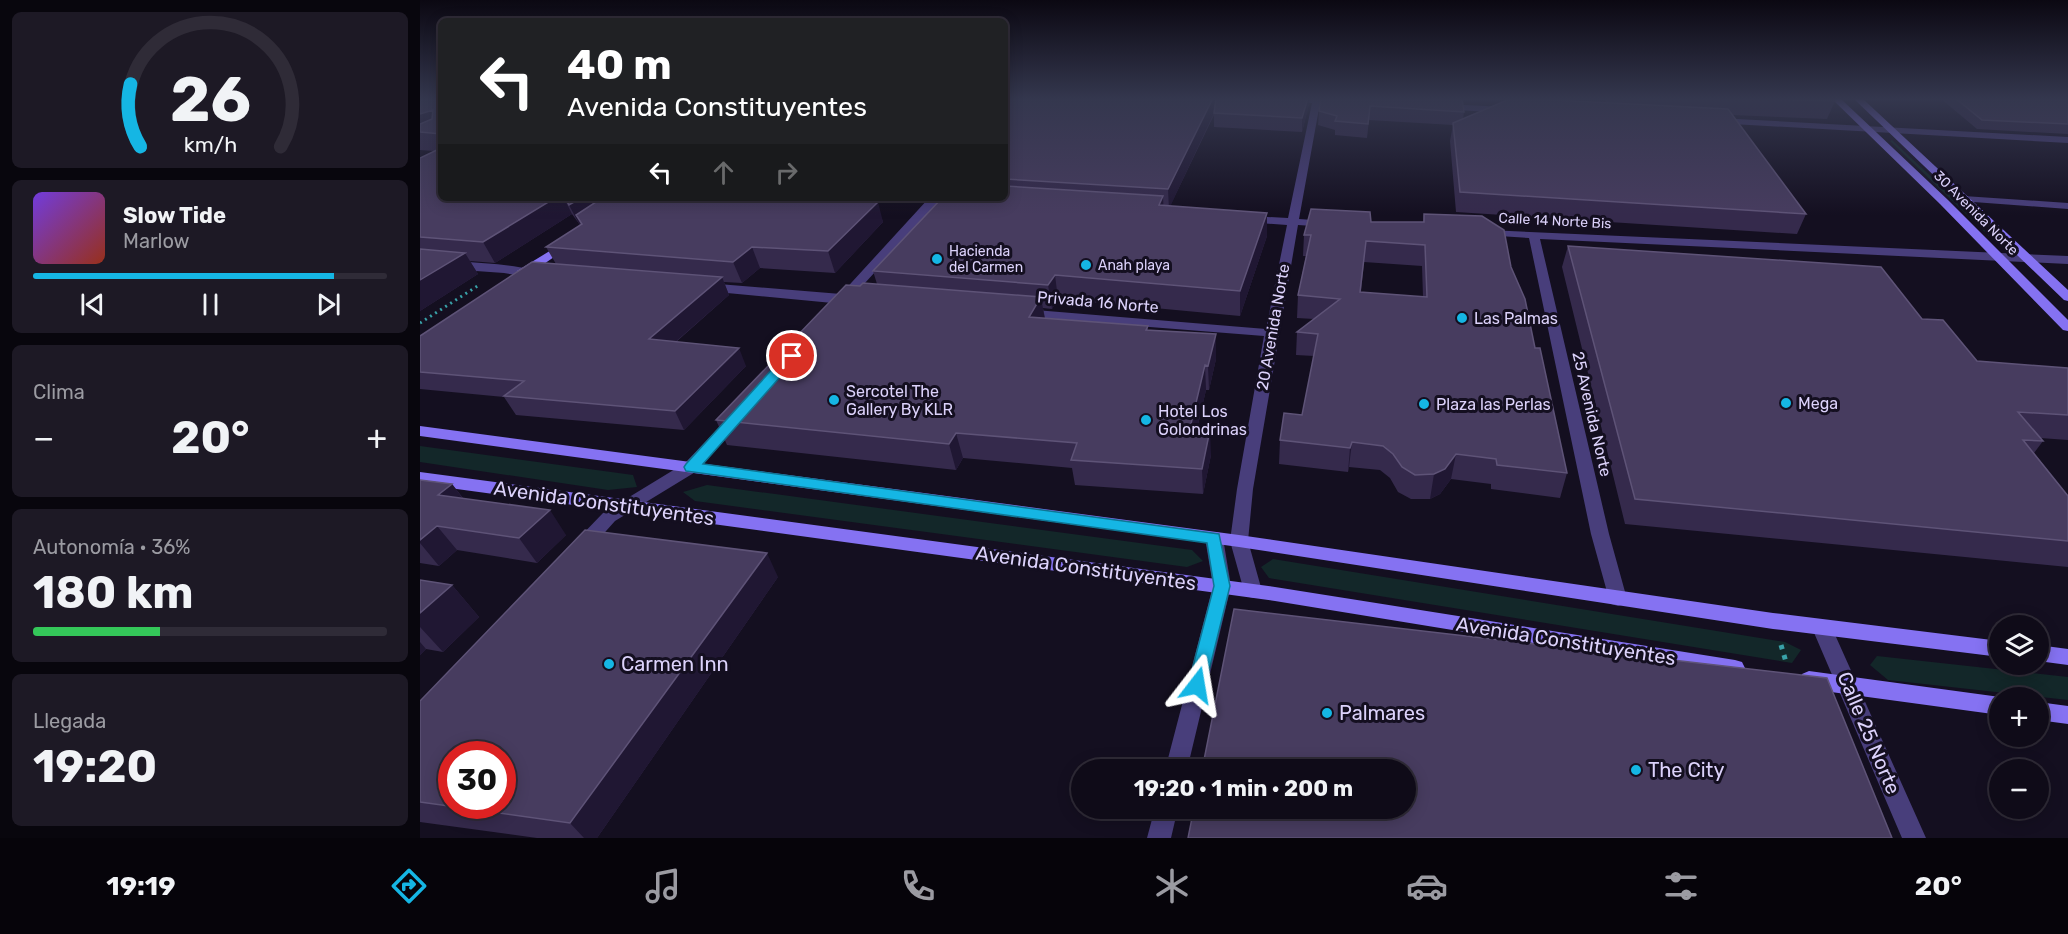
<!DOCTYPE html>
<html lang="es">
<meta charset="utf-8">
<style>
body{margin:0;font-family:Rubik,sans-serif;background:#1d1925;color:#f1f3f6;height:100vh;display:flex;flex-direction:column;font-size:22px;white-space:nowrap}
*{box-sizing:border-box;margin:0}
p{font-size:20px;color:#9b9ba2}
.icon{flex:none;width:33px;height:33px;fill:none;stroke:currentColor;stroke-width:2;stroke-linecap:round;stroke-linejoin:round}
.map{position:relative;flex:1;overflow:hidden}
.drawer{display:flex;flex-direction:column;gap:12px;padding:12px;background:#08060d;width:420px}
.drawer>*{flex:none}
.guide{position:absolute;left:18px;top:18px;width:570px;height:183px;border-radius:9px;box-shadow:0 3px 15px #0003,0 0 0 2px #2f2b37;background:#202124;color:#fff;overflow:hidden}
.controls{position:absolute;left:1569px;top:615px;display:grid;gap:12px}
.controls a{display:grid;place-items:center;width:60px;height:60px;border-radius:50%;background:#0f0b18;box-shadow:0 3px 15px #0003,0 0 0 2px #2f2b37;font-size:30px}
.speed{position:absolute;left:18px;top:741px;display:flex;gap:12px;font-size:30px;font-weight:700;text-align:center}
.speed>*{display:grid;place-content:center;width:78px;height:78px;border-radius:50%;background:#0f0b18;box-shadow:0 3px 15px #0003,0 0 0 2px #2f2b37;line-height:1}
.speed .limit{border:9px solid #d22;background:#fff;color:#111}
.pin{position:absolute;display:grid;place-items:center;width:51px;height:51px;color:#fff;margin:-26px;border:3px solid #fff;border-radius:50%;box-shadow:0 2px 6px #0007}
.me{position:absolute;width:66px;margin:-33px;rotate:14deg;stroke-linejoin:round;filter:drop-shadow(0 0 4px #0008)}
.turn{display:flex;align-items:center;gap:21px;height:126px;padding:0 30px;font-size:27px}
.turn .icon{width:78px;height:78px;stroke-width:2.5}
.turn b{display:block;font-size:42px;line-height:51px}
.lanes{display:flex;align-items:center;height:57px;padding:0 30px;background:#0003;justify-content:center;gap:30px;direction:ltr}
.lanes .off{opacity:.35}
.big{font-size:45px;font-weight:700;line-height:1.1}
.drawer .widget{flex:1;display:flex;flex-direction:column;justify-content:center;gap:9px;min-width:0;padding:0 21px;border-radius:9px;background:#1d1925}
.drawer .dial{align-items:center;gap:0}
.dial svg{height:156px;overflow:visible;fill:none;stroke:#2f2b37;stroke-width:7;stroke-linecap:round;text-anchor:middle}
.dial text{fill:#f1f3f6;stroke:none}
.song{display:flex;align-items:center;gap:18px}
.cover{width:72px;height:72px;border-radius:9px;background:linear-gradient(135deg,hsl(260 70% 55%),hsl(10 70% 35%))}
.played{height:6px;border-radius:3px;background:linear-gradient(90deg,#15b6e4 85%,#2f2b37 85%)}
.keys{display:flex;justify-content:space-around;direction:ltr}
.heat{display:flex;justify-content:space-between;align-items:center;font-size:33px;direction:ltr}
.charge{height:9px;border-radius:4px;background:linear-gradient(90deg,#34c759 36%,#2f2b37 0)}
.trip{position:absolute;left:651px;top:759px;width:345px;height:60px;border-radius:30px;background:#0f0b18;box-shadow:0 3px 15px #0003,0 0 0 2px #2f2b37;font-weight:700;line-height:60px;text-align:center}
.menu{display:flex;height:96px;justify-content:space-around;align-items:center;background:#06040a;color:#9b9ba2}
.menu .icon{width:42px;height:42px}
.menu .active{color:#15b6e4}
.menu b{font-size:27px;color:#f1f3f6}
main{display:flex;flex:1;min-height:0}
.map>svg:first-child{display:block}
.green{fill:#132729}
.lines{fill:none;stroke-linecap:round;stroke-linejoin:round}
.path-far1{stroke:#39a1a8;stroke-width:3;stroke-dasharray:2 4;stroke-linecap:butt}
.path{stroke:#39a1a8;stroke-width:5;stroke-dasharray:4.5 6;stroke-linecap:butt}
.street{fill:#483e7b;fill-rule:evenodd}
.secondary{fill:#8572f2;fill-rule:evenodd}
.wall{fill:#352a4c;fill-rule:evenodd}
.shaded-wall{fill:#201733}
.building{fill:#473c5f;stroke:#5e5377;stroke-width:1.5;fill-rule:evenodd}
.route{fill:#15b6e4;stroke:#0e7694;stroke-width:1.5}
.poi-dot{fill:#15b6e4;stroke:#140f20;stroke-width:2}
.labels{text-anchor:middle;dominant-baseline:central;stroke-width:6;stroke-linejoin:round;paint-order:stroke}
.far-street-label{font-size:14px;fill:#dcd2fb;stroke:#140f20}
.far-poi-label{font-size:14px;fill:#dcd2fb;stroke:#140f20;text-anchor:start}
.street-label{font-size:16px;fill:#dcd2fb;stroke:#140f20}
.poi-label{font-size:16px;fill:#dcd2fb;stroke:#140f20;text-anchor:start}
.near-street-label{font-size:20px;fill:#dcd2fb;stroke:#140f20}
.near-poi-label{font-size:20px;fill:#dcd2fb;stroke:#140f20;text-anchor:start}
</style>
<main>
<section class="drawer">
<div class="widget dial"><svg viewBox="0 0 100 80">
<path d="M14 69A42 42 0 1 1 86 69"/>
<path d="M14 69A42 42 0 0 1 9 37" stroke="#15b6e4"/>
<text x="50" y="56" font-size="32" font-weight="700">26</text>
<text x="50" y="72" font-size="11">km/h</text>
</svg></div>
<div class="widget">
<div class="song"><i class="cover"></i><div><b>Slow Tide</b><p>Marlow</p></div></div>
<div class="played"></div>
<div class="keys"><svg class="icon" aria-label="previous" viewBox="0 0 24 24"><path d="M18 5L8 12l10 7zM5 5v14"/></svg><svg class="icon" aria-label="pause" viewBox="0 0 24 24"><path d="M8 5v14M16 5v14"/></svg><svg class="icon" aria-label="next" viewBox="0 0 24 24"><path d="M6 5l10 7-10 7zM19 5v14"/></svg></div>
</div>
<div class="widget"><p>Clima</p>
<div class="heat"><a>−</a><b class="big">20°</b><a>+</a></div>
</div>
<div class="widget"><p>Autonomía · 36%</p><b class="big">180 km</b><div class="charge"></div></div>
<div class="widget"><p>Llegada</p><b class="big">19:20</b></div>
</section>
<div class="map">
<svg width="1648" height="838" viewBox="0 0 1648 838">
<rect width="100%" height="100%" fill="#140f20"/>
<path class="green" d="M 1472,140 L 1579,240 L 1579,243 L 1573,240 L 1470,141 Z
M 0,446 L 213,475 L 217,487 L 188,490 L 0,462 Z
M 287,485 L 772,550 L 783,561 L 767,567 L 275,501 L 263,492 Z
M 853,559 L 1365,642 L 1381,650 L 1372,663 L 849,578 L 841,567 Z
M 1457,656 L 1648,677 L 1648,700 L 1468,680 L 1450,665 Z"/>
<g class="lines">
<path class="path-far1" d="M 0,323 L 59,285"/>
<path class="path" d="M 1361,645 L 1366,662"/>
<path class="street" d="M 853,98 C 870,98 911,94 924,102 L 920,105 L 900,103 L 879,219 L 908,221 L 914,224 L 908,227 L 878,225 L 833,489 L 828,541 L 842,591 L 840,596 L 833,598 L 826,596 L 824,591 L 810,541 L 817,489 L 844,336 L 603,317 L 597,313 L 603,309 L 846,329 L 867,225 L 827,222 L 822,219 L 827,216 L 868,218 L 892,103 L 857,101 Z
M 1025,104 L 1085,107 L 1089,110 L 1085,113 L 1022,109 L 1022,105 Z
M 1298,118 L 1648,137 L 1648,143 L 1295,123 L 1294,121 Z
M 1544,196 L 1648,203 L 1648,209 L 1540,201 L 1540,197 Z
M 509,198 L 544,198 L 545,200 L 540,203 L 519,202 L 434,295 L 439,299 L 437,302 L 423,304 L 286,291 L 280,287 L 286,283 L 421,294 Z
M 1067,230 L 1648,256 L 1648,264 L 1120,239 L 1189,534 L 1207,599 L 1205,604 L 1198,606 L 1191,604 L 1189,599 L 1171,534 L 1109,238 L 1063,235 L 1063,231 Z
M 0,259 C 22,261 109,263 122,274 L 116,278 L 84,273 L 0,267 Z
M 316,413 L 323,418 L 321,421 L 277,471 L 195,521 L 169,550 L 163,551 L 157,550 L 154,545 L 157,540 L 183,513 L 265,463 L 311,415 Z
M 794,532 L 800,533 L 803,538 L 811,586 L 767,770 L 745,770 L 793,586 L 785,538 L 788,533 Z
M 1402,620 L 1409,622 L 1412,628 L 1506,838 L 1482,838 L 1392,628 L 1395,622 Z
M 735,808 L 758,808 L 751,838 L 727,838 Z"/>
<path class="secondary" d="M 1411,98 L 1420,98 L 1528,200 L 1648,320 L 1648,331 L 1643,330 L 1520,204 Z
M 1433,98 L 1442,98 L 1648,290 L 1648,301 L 1644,300 Z
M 146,241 L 150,242 L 150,246 L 105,277 L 97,277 L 97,271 Z
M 0,426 L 819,535 L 1353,613 L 1580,641 L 1580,657 L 1353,629 L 819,547 L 0,436 Z
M 0,472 L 855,587 L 1315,660 L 1322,662 L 1325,668 L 1322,674 L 1315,676 L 855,601 L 0,484 Z
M 1618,645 L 1648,649 L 1648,665 L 1618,661 Z
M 1389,671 L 1580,697 L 1580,715 L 1389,689 L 1382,686 L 1379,680 L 1382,674 Z
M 1618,702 L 1648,706 L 1648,724 L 1618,720 Z"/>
</g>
<path class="wall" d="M 0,98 L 21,98 L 21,198 L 454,198 L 463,222 L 415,273 L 340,268 L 322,283 L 304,282 L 309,295 L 256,342 L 326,366 L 264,430 L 96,415 L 84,397 L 0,389 L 0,336 L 136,264 L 126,247 L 160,225 L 152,214 L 75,263 L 50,261 L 58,274 L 0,311 L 0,158 L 14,151 L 0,150 Z
M 585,98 L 794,98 L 794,109 L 796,98 L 890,98 L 889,104 L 882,132 L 794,127 L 794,115 L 750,206 L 847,236 L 820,316 L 638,299 L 632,309 L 623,308 L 625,318 L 728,326 L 728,330 L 796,334 L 796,359 L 789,390 L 786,390 L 777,429 L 791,455 L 783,494 L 655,485 L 652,468 L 543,458 L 536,470 L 307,445 L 296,420 L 440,286 L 457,284 L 453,271 L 585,198 Z
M 901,98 L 1040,98 L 1044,112 L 1043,119 L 1186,103 L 1184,98 L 1411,98 L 1415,101 L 1407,119 L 1312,115 L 1386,214 L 1377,234 L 1036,212 L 1030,141 L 1033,125 L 949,120 L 947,138 L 915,135 L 915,130 L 898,125 L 899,111 Z
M 1520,98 L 1648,98 L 1648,134 L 1557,129 Z
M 1004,214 L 1091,267 L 1115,348 L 1147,473 L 1140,498 L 1071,489 L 1071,484 L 1031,479 L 1020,494 L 1010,499 L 991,499 L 978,492 L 970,478 L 960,470 L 929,467 L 928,472 L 859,464 L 860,440 L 882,415 L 894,356 L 876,355 L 877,332 L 894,319 L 877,318 L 878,295 L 886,256 L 883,256 L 884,235 L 1003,222 ZM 944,262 L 1002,266 L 1003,297 L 941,292 Z
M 1148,246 L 1502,319 L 1557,361 L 1648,368 L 1648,440 L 1620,438 L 1623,441 L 1614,453 L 1648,496 L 1648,567 L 1205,524 L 1142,267 Z
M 0,480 L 32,484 L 43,498 L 146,535 L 117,563 L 37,550 L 19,566 L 0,563 Z
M 358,577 L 177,838 L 117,838 L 0,822 L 0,701 Z
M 0,580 L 32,585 L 59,617 L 23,652 L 6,649 L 0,655 Z"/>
<path class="shaded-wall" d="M 585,98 L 594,98 L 585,112 Z
M 793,98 L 794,98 L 794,113 L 749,209 L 748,189 Z
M 888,98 L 890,98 L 889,104 L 882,132 L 882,118 Z
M 13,110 L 21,124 L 0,132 L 0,114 Z
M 743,196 L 744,219 L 739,205 Z
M 135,198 L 144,198 L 152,214 L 75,263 L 63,242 Z
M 161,198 L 201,198 L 156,215 L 161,225 L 160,226 L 149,205 Z
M 458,202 L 463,222 L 415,273 L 408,251 Z
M 847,213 L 847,236 L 820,316 L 820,291 Z
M 332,247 L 340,268 L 322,283 L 313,262 Z
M 45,253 L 58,274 L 0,311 L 0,280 Z
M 635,275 L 638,299 L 632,309 L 628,285 Z
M 302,277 L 309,295 L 238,357 L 229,339 Z
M 621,297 L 625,320 L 609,317 Z
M 796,334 L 796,359 L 789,390 L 788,366 Z
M 319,348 L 326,366 L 264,430 L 255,411 Z
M 785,365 L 786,390 L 771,454 L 770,428 Z
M 790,430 L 791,455 L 783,494 L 782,469 Z
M 536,433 L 543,458 L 536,470 L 529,444 Z
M 932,442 L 929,467 L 928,472 L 930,448 Z
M 1036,454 L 1031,479 L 1020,494 L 1010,499 L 1014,474 Z
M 32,484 L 50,508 L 18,495 Z
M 130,510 L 146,535 L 117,563 L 99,538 Z
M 17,526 L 37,550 L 19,566 L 0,543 L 0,540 Z
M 347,553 L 358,577 L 177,838 L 164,838 L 150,823 Z
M 32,585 L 59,617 L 23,652 L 0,627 L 0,613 Z
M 0,642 L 6,649 L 0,655 Z"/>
<path class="building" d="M 0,98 L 21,98 L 21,134 L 0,132 L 0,124 L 12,119 L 13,110 L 0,114 Z
M 592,98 L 793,98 L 748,189 L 585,179 L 585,105 Z
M 796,98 L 888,98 L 882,118 L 794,113 Z
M 901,98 L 1020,98 L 1042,99 L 1044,112 L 950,106 L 948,124 L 915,121 L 917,116 L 899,111 Z
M 1092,98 L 1308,109 L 1386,214 L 1040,192 L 1033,123 Z
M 1322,98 L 1411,98 L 1415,101 Z
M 1535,98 L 1648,98 L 1648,124 L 1562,120 Z
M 21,148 L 21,198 L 135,198 L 63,242 L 0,237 L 0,158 Z
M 585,186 L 743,196 L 739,205 L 847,213 L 820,291 L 635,275 L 628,285 L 453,271 L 522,198 L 585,198 Z
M 145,198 L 161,198 L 149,205 Z
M 182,198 L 454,198 L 458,202 L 408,251 L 332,247 L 313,262 L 126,247 L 162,224 L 156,215 Z
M 891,209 L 950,212 L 951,222 L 1004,222 L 1004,214 L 1062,216 L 1084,230 L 1091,267 L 1105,299 L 1115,348 L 1120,348 L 1147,473 L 1077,465 L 1076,459 L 1036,454 L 1025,469 L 1014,474 L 995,475 L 982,467 L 973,454 L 963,446 L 932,442 L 930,448 L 860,440 L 864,413 L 882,415 L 898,334 L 877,332 L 920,299 L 878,295 L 891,235 L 884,235 ZM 946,241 L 1005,245 L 1007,297 L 940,292 Z
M 1148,246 L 1461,267 L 1502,319 L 1523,320 L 1557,361 L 1648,368 L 1648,415 L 1598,412 L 1623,441 L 1603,440 L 1648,496 L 1648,541 L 1215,499 Z
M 0,249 L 45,253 L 0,280 Z
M 112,262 L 302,277 L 229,339 L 319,348 L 255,411 L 84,396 L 104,381 L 0,372 L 0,336 Z
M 443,283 L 621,297 L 609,317 L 728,326 L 726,330 L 796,334 L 788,366 L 785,365 L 770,428 L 790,430 L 782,469 L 651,460 L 657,443 L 536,433 L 529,444 L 296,420 L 426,285 L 440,286 Z
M 0,480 L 32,484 L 18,495 L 130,510 L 99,538 L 17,526 L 0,540 Z
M 165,530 L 347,553 L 150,823 L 0,802 L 0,701 ZM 32,754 L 82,754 L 82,806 L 32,806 Z
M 0,580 L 32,585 L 0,613 Z
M 814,609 L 1407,678 L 1472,838 L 768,838 L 774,808 L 986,808 L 986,770 L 782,770 Z"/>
<linearGradient id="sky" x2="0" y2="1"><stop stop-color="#0b0812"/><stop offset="0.46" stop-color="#34374e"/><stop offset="1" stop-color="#34374e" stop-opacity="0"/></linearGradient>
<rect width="1648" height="215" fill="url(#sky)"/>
<path class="route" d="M 372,352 L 378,356 L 376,359 L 283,464 L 799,534 L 810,586 L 784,691 L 777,693 L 770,691 L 768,685 L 794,586 L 787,543 L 266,471 L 264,467 L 266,464 L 367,353 Z"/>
<g class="poi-dot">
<circle cx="517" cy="259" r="6"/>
<circle cx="666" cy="265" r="6"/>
<circle cx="1042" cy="318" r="6"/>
<circle cx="414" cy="400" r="6"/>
<circle cx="1366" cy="403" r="6"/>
<circle cx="1004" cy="404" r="6"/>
<circle cx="726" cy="420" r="6"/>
<circle cx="189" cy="664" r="6"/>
<circle cx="907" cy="713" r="6"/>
<circle cx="1216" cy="770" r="6"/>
</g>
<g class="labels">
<g class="far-street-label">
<text transform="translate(1556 213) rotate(45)">30 Avenida Norte</text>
<text transform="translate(1135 221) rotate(3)">Calle 14 Norte Bis</text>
</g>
<g class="far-poi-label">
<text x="529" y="251">Hacienda<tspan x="529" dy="16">del Carmen</tspan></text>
<text x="678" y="265">Anah playa</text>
</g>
<g class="street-label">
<text transform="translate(678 302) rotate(5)">Privada 16 Norte</text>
<text transform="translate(853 327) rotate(-80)">20 Avenida Norte</text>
<text transform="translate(1172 414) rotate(77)">25 Avenida Norte</text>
</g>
<g class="poi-label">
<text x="1054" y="318">Las Palmas</text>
<text x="426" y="391">Sercotel The<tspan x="426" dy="18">Gallery By KLR</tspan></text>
<text x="1378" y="403">Mega</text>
<text x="1016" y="404">Plaza las Perlas</text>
<text x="738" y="411">Hotel Los<tspan x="738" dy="18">Golondrinas</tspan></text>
</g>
<g class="near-street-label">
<text transform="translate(184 503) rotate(8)">Avenida Constituyentes</text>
<text transform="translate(666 568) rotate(8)">Avenida Constituyentes</text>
<text transform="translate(1146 641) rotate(9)">Avenida Constituyentes</text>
<text transform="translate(1449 733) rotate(67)">Calle 25 Norte</text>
</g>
<g class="near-poi-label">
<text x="201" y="664">Carmen Inn</text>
<text x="919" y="713">Palmares</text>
<text x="1228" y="770">The City</text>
</g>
</g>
</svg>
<div class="controls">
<a><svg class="icon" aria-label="layers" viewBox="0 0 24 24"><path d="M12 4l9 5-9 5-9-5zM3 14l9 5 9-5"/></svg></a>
<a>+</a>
<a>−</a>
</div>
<div class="speed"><div class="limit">30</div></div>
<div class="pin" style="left:372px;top:356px;background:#d93025"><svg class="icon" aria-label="arrive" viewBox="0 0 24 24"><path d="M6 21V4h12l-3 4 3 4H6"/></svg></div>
<svg class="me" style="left:777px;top:685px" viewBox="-20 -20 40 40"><path d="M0-17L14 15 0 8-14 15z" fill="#15b6e4" stroke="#fff" stroke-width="4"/></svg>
<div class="trip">19:20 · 1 min · 200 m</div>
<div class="guide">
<div class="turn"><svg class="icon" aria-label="left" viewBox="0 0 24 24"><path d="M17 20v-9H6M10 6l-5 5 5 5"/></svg><div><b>40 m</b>Avenida Constituyentes</div></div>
<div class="lanes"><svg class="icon" aria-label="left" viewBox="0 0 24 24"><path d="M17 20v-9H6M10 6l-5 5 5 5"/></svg><svg class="icon off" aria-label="ahead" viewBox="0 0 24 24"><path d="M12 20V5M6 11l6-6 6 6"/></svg><svg class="icon off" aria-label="right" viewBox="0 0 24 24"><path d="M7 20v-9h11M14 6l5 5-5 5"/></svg></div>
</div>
</div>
</main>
<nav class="menu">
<b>19:19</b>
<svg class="icon active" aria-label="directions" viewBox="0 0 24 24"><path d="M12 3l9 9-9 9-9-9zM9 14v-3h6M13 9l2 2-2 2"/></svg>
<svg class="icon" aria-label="music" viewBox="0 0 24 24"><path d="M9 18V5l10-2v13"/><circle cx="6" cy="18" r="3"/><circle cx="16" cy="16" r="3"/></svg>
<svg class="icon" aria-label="phone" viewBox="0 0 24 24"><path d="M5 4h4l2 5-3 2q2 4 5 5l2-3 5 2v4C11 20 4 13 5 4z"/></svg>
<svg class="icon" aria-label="climate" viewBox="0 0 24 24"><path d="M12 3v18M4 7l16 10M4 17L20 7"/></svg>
<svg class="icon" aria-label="car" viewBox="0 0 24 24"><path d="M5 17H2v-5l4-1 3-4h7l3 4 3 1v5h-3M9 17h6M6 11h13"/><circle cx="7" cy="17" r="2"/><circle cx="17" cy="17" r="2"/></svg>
<svg class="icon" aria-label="filters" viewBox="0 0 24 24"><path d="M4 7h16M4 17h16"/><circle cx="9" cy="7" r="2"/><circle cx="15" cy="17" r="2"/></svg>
<b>20°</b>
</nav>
